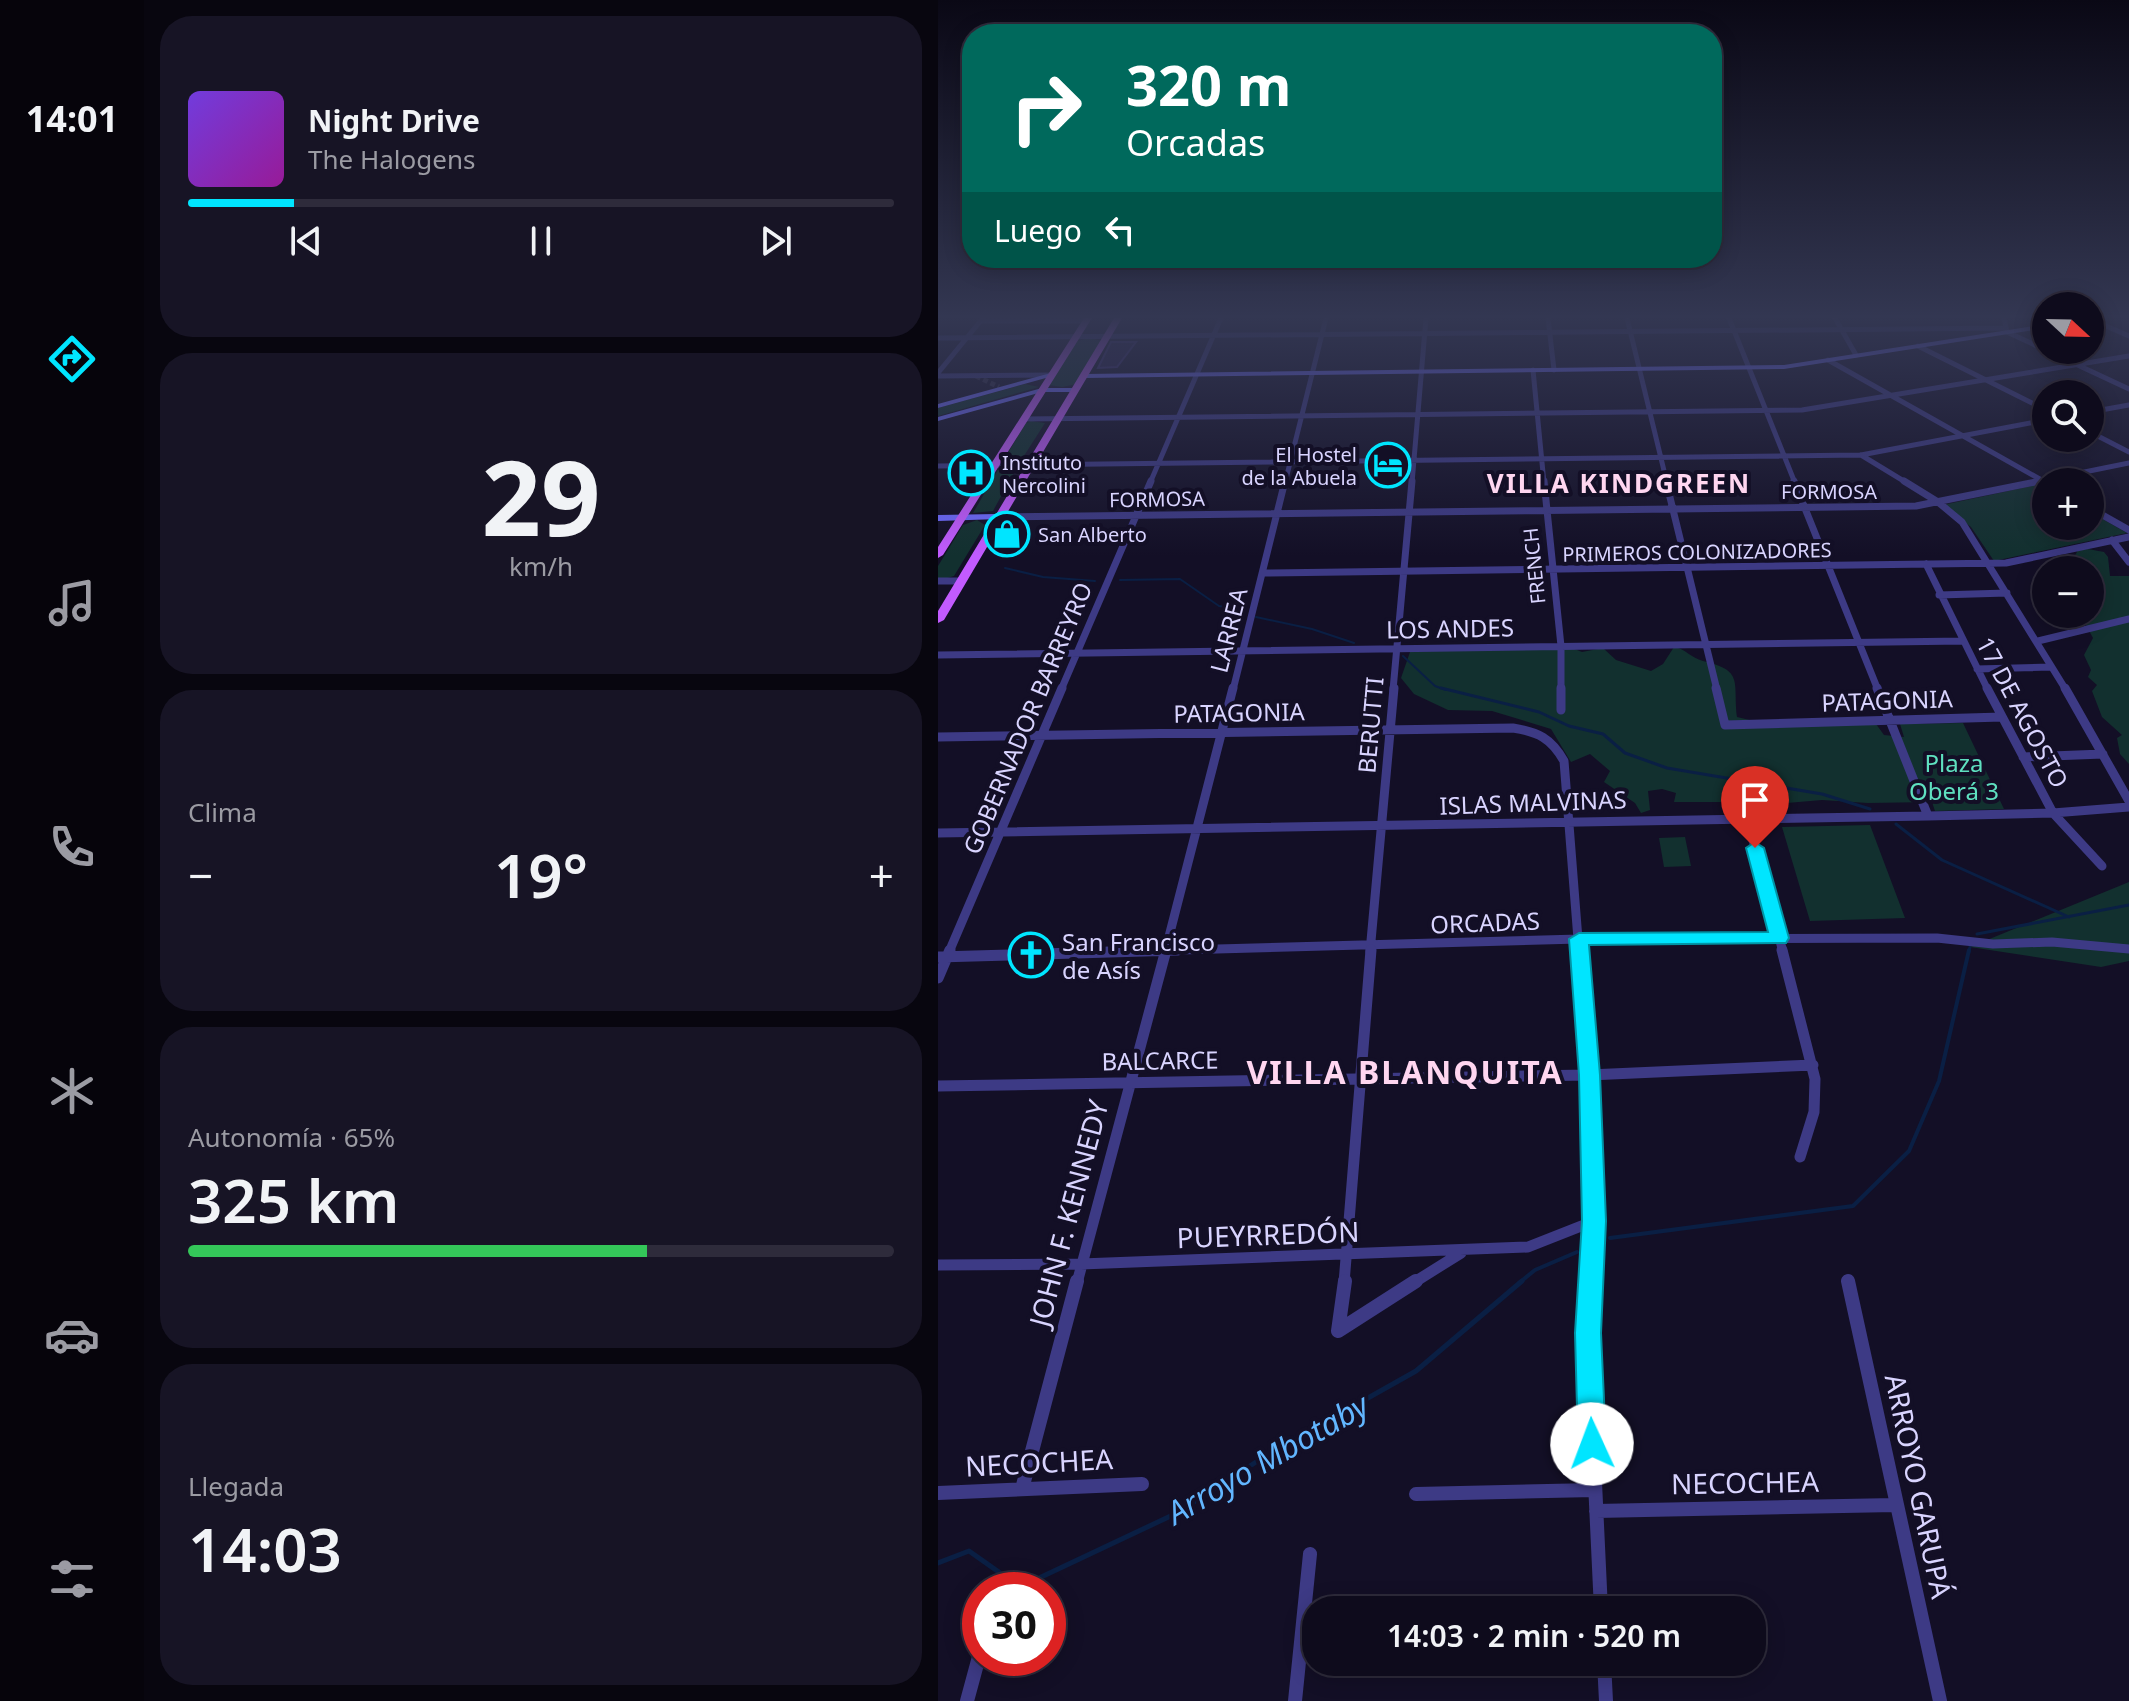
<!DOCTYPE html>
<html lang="es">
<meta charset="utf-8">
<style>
body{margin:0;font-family:"Noto Sans",sans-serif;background:#171425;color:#f1f3f6;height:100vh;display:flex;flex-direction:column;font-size:30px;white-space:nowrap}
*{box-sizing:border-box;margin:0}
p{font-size:26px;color:#9b9ba3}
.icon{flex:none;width:44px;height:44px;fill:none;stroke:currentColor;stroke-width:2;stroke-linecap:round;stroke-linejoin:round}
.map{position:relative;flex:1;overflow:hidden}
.details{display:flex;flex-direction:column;gap:16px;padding:16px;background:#08060f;width:794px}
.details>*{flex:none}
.banner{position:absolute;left:24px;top:24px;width:760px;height:244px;border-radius:32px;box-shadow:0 4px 20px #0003,0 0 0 2px #2e2b3b;background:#00695c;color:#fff;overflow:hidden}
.needle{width:52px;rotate:112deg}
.buttons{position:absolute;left:1094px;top:292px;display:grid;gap:16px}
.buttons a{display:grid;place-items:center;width:72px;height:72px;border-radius:50%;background:#0e0b1c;box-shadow:0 4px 20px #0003,0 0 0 2px #2e2b3b;font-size:40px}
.speed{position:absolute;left:24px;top:1572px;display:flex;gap:16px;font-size:40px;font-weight:700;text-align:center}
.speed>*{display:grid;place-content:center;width:104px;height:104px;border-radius:50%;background:#0e0b1c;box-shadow:0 4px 20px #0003,0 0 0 2px #2e2b3b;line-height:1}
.speed .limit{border:12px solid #d22;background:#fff;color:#111}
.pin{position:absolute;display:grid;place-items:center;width:68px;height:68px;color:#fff;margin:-82px -34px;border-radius:50% 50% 50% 0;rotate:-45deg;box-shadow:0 0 8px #0007}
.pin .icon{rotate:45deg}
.me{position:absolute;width:88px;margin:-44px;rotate:358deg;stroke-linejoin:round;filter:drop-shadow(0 0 6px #0008)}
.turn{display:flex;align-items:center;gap:28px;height:168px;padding:0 32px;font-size:36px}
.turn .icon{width:104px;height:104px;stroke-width:2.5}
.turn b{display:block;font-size:56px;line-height:68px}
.then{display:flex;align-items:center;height:76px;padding:0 32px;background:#0003;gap:16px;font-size:30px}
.big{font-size:60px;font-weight:600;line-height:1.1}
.details .widget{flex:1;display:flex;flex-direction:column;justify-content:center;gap:12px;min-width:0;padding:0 28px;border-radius:32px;background:#171425}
.details .dial{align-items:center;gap:0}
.dial b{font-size:104px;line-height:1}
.song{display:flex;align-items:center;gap:24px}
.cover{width:96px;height:96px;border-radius:12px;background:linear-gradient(135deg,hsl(260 70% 55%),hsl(300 70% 35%))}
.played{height:8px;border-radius:4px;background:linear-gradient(90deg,#00e5ff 15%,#2e2b3b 15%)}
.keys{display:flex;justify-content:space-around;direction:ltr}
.heat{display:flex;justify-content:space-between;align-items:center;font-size:44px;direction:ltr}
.charge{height:12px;border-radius:6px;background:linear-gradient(90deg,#34c759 65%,#2e2b3b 0)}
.trip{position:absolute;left:364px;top:1596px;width:464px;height:80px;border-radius:32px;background:#0e0b1c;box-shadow:0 4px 20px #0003,0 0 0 2px #2e2b3b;font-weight:600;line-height:80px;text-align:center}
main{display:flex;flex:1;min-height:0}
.menu{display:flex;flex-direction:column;width:144px;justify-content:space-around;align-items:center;background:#06040b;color:#9b9ba3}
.menu .icon{width:56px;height:56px}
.menu .current{color:#00e5ff}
.menu b{font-size:36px;color:#f1f3f6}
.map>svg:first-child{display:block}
.green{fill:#12302f}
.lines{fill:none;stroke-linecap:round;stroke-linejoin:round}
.stream-far3{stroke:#0a1f44;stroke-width:2}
.stream-far2{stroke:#0a1f44;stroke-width:3}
.stream-far1{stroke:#0a1f44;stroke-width:4}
.stream{stroke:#0a1f44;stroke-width:5}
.building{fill:#241b47;stroke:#3b2d73;stroke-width:2}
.street-tunnel{stroke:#312d47;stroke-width:5;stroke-dasharray:5 3;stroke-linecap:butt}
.street-far4{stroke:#3d3a85;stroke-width:5}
.street-far3{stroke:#3d3a85;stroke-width:7}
.street-far2{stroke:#3d3a85;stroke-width:9}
.street-far1{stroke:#3d3a85;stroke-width:11}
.street{stroke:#3d3a85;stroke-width:14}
.secondary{fill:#6f6bff;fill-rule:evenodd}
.primary{fill:#c25bff;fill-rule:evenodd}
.route{fill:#00e5ff;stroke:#0095a6;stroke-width:2}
.labels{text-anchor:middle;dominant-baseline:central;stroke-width:8;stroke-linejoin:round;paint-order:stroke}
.far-poi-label{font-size:20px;fill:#d9d4ff;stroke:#130f26;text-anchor:start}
.far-street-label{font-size:20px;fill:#d9d4ff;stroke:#130f26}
.street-label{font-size:24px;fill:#d9d4ff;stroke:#130f26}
.park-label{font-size:24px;fill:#5fe0c0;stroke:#130f26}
.poi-label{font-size:24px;fill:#d9d4ff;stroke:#130f26;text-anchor:start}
.far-district-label{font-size:26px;font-weight:bold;letter-spacing:2px;fill:#ffd6f0;stroke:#130f26}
.near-street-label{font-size:28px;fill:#d9d4ff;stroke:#130f26}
.district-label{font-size:32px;font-weight:bold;letter-spacing:2px;fill:#ffd6f0;stroke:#130f26}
.near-water-label{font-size:32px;font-style:italic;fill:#62b6ff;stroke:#130f26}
</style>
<main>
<nav class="menu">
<b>14:01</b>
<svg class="icon current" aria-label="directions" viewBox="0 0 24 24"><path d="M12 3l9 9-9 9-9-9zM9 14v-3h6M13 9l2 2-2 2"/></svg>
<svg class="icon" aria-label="music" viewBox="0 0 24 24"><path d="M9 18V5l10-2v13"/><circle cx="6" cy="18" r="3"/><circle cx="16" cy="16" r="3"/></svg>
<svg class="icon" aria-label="phone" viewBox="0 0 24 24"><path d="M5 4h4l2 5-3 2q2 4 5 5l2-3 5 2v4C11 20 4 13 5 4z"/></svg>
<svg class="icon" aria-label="climate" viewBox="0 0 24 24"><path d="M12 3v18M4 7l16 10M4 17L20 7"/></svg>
<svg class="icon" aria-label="car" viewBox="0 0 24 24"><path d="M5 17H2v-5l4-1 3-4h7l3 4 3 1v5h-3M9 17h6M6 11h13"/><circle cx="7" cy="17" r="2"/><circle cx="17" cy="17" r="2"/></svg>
<svg class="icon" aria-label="filters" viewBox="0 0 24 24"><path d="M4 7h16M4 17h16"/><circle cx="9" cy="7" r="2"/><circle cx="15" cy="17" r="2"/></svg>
</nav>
<section class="details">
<div class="widget">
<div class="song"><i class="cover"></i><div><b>Night Drive</b><p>The Halogens</p></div></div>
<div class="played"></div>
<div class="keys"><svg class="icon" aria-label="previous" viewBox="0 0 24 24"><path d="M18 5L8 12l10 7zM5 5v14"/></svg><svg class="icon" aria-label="pause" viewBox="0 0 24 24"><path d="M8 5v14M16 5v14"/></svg><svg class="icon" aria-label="next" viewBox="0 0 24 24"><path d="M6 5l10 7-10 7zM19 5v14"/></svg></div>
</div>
<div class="widget dial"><b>29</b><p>km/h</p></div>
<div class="widget"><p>Clima</p>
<div class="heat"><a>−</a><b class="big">19°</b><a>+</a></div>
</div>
<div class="widget"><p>Autonomía · 65%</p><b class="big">325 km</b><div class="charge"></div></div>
<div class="widget"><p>Llegada</p><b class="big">14:03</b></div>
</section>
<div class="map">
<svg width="1191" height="1701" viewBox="0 0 1191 1701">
<rect width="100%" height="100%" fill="#130f26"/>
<path class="green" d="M 152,338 L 163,341 L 139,384 L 124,387 L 111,385 L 139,341 Z
M 87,384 L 101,387 L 0,416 L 0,408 Z
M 93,421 L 107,423 L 84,459 L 65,461 L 88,423 Z
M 79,467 L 55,511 L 35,513 L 60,470 Z
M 1103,484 L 1108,487 L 1108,526 L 1152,526 L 1152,512 L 1189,533 L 1056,561 L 1033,527 L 1005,505 Z
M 39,520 L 47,525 L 16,576 L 0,581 L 0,566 L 25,525 Z
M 1150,549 L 1166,552 L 1170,557 L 1172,576 L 1191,576 L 1191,764 L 1182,754 L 1179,738 L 1184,735 L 1164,717 L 1154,691 L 1159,685 L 1150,677 L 1153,670 L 1146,655 L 1155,638 L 1142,614 L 1152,614 L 1152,570 L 1128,570 L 1126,566 L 1134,561 L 1140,550 Z
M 736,647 C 748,649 753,658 765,661 C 806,671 795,680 799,717 L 837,726 L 938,724 L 946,735 L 966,737 L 962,724 L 1025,723 L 1066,809 L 997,811 L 994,802 L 930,803 L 884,800 L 813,806 L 789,802 L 736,802 L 738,793 L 724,789 L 710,791 L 712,810 L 703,813 L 697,803 L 666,782 L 672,771 L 652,754 L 633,762 L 613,729 L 554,711 L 510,710 L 476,694 L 463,678 L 472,652 L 488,649 L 634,648 L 644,652 L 665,648 L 678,660 L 713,671 L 725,664 Z
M 932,825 L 967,918 L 872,921 L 844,827 Z
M 747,837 L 753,866 L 726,867 L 721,838 Z
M 1191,882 L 1191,961 L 1163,967 L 1032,947 Z"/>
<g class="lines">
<path class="stream-far3" d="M 67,568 L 105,577 L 157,581
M 182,580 L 242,579 L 281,606 L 304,610
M 318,617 L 374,629 L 416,643
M 465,656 L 497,686 L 508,690"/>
<path class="stream-far2" d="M 503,688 L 601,712 L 631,726 L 665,734 L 687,753 L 729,768 L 884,794 L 932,809
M 958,824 L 1004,860 L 1131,917
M 1039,934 L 1191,905
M 1031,952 L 1032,947"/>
<path class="stream-far1" d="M 672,1238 L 915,1206 L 971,1151 L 1001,1081 L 1031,950
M 581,1283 L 597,1270 L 639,1252"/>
<path class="stream" d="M 0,1563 L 31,1551 L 82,1587 L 239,1513 L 332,1453 L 478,1371 L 584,1281"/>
</g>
<path class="building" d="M 173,342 L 198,342 L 179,367 L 160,368 Z"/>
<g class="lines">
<path class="street-tunnel" d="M 38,376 L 61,387"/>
<path class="street-far4" d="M 610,318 L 616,370
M 689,318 L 729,483
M 791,318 L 857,483
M 897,318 L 918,355
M 1066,318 L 1069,332 L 1191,389
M 1152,319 L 1191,336
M 42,321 L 149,321
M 0,338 L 1068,328
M 980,346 L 1108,410
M 890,360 L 1107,482
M 595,370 L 606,483
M 0,373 L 45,318
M 0,376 L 113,375
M 1152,412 L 1191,405
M 87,419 L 864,410 L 1191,356
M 1152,432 L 1191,452
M 923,455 L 969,483
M 0,466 L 923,455 L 1108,420
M 212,483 L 283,318
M 347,483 L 388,318
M 474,483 L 488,318
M 1092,483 L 1191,463"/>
<path class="street-far3" d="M 606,481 L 623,646 L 623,690
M 728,481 L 779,690
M 856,481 L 940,690
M 966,481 L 1000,502 L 1024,522 L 1128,690
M 1152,508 L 1191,530
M 59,517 L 978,506 L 1102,481
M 1174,540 L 1191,562
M 988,564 L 1050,690
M 325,573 L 1068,563 L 1191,537
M 0,581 L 23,581
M 1001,595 L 1069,593
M 1100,641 L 1191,619
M 0,655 L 1025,641
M 1039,669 L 1113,667
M 123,690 L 213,481
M 295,690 L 347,481
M 455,690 L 474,481"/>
<path class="street-far2" d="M 623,688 L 623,710
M 778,688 L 787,725 L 1064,717
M 939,688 L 990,816
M 1049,688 L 1115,813 L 1164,866
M 1127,688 L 1191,801
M 0,737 L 575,728 C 600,732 613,738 626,761 L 641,952
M 1085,757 L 1165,754
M 809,818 L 845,952
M 0,833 L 990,816 L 1115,813 L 1191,807
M 11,952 L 124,688
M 169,952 L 641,939 L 999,938 L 1055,944 L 1114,942 L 1191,949
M 227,952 L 295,688
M 432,952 L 456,688"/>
<path class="street-far1" d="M 641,950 C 650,1061 659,1172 653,1283
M 844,950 L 877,1079 L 876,1112 L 862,1157
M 0,957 L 240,950
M 0,978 L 12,950
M 0,1086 L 651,1075 L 875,1065
M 0,1265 L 143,1264 L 590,1247 L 656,1221
M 139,1283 L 228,950
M 406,1283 L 433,950
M 475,1283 L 523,1253"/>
<path class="street" d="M 653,1281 L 650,1333 L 663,1610
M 910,1281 L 1002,1701
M 400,1331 L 407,1281
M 400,1331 L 478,1281
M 84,1489 L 139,1281
M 0,1493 L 204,1484
M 478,1494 L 656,1490
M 658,1511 L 957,1505
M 666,1662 L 668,1701
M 29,1701 L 42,1653
M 357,1701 L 372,1554"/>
<path class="secondary" d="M 1108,324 L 1108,328 L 846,369 L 146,378 L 142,376 L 146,374 L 846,365 Z
M 113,373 L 115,374 L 115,376 L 0,408 L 0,404 Z
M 104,388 L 137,388 L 141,390 L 137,392 L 104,392 L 0,421 L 0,417 Z
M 59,514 L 62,515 L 62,519 L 0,521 L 0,515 Z"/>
<path class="primary" d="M 146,318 L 154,318 L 5,555 L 0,558 L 0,547 Z
M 176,318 L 184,318 L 6,620 L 0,623 L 0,611 Z"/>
</g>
<linearGradient id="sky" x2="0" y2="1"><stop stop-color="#0a0815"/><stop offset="0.57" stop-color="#333752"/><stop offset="1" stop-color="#333752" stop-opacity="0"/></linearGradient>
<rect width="1191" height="556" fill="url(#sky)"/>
<path class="route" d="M 817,842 L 826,848 L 851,938 L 848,943 L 651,945 L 662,1075 L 668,1221 L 663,1333 L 668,1444 L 664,1453 L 654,1457 L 644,1453 L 640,1444 L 637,1333 L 644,1221 L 641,1075 L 631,939 L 641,933 L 830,932 L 808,848 Z"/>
<defs>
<g id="hotel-ring" transform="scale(2.3)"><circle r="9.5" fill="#130f26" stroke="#00e5ff" stroke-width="1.5"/><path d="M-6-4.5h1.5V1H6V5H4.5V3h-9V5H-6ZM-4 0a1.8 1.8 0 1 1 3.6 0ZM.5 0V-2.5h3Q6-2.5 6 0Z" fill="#00e5ff"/></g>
<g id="hospital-ring" transform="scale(2.3)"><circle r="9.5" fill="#130f26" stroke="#00e5ff" stroke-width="1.5"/><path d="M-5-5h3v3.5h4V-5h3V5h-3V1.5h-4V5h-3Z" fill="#00e5ff"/></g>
<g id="shop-ring" transform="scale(2.3)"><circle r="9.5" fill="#130f26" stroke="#00e5ff" stroke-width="1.5"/><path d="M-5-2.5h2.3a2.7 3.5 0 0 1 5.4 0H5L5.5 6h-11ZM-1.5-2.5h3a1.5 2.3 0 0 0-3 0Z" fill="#00e5ff"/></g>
<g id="church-ring" transform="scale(2.3)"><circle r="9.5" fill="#130f26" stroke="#00e5ff" stroke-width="1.5"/><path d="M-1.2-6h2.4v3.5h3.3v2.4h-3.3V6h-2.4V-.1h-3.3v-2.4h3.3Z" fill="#00e5ff"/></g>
</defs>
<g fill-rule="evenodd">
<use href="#hotel-ring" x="450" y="465"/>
<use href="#hospital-ring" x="33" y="473"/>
<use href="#shop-ring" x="69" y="534"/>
<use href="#church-ring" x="93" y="955"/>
</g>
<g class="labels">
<g class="far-poi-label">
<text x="419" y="454" text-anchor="end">El Hostel<tspan x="419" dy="23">de la Abuela</tspan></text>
<text x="64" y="462">Instituto<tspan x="64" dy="23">Nercolini</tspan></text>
<text x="100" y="534">San Alberto</text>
</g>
<g class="far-street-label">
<text x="891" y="491">FORMOSA</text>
<text transform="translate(219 499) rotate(-1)">FORMOSA</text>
<text transform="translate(759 552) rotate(-1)">PRIMEROS COLONIZADORES</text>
<text transform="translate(596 566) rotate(-96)">FRENCH</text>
</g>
<g class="street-label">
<text transform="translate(512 628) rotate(-1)">LOS ANDES</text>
<text transform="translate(290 630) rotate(-76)">LARREA</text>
<text transform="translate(949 700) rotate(-2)">PATAGONIA</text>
<text transform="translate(301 712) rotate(-1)">PATAGONIA</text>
<text transform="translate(1085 712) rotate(62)">17 DE AGOSTO</text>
<text transform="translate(89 718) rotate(-67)">GOBERNADOR BARREYRO</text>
<text transform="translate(432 725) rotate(-85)">BERUTTI</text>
<text transform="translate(595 802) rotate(-2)">ISLAS MALVINAS</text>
<text transform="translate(547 922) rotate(-2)">ORCADAS</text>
<text transform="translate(222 1060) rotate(-1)">BALCARCE</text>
</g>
<g class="park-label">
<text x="1016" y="762">Plaza<tspan x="1016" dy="28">Oberá 3</tspan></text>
</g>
<g class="poi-label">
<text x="124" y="941">San Francisco<tspan x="124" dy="28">de Asís</tspan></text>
</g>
<g class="far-district-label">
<text x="681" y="483">VILLA KINDGREEN</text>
</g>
<g class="near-street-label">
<text transform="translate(130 1213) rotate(-75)">JOHN F. KENNEDY</text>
<text transform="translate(330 1234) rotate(-2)">PUEYRREDÓN</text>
<text transform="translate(101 1462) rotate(-3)">NECOCHEA</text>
<text transform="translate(807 1482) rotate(-1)">NECOCHEA</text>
<text transform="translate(981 1486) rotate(78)">ARROYO GARUPÁ</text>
</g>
<g class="district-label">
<text x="467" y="1071">VILLA BLANQUITA</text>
</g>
<g class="near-water-label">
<text transform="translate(329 1458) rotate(-30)">Arroyo Mbotaby</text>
</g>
</g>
</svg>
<div class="buttons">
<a><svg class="needle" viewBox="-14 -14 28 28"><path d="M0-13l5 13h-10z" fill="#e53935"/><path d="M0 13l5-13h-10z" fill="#9b9ba3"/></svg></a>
<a><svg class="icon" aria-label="search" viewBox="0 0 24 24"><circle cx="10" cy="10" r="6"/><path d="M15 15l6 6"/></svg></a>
<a>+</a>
<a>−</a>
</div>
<div class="speed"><div class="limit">30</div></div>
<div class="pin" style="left:817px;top:848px;background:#d93025"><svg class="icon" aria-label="arrive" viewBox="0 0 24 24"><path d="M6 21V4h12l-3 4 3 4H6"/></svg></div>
<svg class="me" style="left:654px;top:1444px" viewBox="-20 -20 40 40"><circle r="19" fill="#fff"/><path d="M0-13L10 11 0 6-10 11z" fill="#00e5ff"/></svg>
<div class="trip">14:03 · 2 min · 520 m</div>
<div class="banner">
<div class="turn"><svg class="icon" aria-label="right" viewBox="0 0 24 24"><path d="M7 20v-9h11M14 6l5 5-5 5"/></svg><div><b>320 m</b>Orcadas</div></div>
<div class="then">Luego<svg class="icon" aria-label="left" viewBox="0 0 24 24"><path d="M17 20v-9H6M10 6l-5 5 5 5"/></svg></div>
</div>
</div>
</main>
